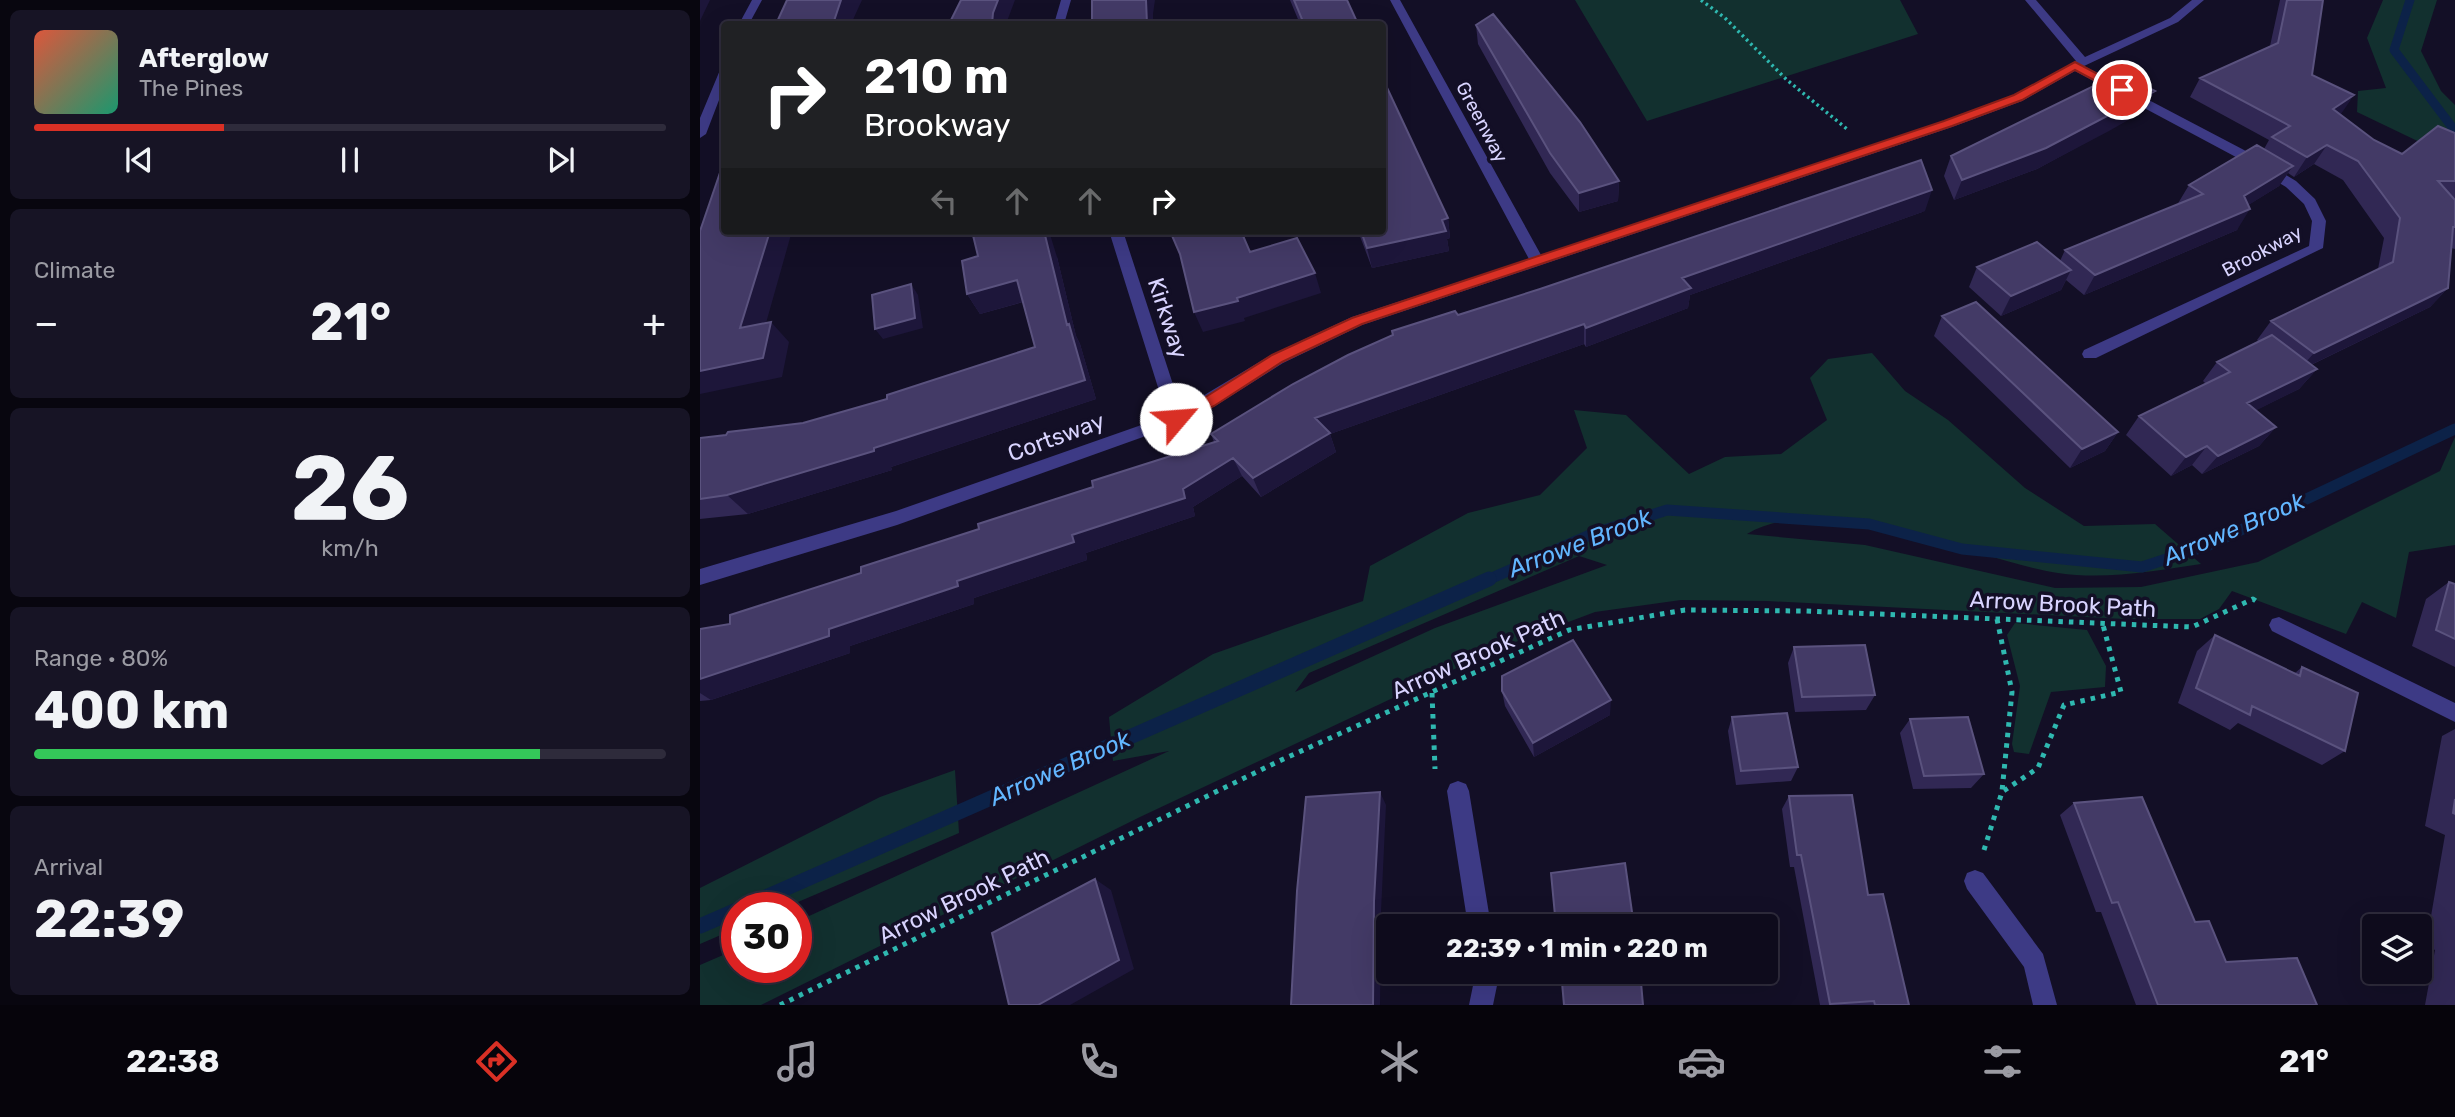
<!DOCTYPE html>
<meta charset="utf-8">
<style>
body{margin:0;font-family:Rubik,sans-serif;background:#171425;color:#f1f3f6;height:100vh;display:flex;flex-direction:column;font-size:26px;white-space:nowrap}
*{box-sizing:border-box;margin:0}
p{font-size:23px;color:#9b9ba3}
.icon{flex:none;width:38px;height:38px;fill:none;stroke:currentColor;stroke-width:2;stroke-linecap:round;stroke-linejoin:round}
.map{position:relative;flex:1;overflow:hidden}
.sheet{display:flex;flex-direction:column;gap:10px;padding:10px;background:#08060f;width:700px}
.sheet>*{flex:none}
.banner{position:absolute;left:21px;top:21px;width:665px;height:214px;border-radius:7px;box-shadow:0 7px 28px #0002,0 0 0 2px #2e2b3b;background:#202124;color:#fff;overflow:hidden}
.fabs{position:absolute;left:1662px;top:914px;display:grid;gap:14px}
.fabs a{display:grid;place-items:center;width:70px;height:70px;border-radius:7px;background:#0e0b1c;box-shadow:0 7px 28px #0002,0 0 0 2px #2e2b3b;font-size:35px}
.speed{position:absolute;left:21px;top:892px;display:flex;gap:14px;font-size:35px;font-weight:700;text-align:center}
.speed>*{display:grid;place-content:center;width:91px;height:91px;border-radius:50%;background:#0e0b1c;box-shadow:0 7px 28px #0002,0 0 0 2px #2e2b3b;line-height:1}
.speed .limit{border:10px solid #d22;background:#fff;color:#111}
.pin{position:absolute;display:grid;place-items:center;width:60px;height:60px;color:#fff;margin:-30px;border:4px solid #fff;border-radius:50%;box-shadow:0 2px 7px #0007}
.me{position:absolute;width:77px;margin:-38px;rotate:63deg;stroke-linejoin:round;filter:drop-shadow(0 0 5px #0008)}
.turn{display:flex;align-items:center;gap:24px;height:147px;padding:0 28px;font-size:32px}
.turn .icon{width:91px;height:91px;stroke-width:2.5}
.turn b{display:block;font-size:49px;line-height:60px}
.lanes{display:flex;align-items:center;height:66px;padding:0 28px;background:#0003;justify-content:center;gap:35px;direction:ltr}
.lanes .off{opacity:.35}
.big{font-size:52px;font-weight:700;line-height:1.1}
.sheet .card{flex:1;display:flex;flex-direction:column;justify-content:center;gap:10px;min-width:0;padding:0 24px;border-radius:10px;background:#171425}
.sheet .dial{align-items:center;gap:0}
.dial b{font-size:91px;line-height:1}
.song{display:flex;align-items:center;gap:21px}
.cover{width:84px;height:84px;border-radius:10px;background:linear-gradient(135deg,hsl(10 70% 55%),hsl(160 70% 35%))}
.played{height:7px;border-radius:4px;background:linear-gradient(90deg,#d93025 30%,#2e2b3b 30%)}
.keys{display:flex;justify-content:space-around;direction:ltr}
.heat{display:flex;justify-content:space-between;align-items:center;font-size:38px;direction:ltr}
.charge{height:10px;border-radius:5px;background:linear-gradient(90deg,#34c759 80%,#2e2b3b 0)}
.trip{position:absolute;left:676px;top:914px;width:402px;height:70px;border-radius:7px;background:#0e0b1c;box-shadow:0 7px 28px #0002,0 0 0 2px #2e2b3b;font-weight:700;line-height:70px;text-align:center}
.tabs{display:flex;height:112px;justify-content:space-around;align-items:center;background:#06040b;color:#9b9ba3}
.tabs .icon{width:49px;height:49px}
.tabs .active{color:#d93025}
.tabs b{font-size:32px;color:#f1f3f6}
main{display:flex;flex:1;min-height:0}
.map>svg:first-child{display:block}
.green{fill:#12302f;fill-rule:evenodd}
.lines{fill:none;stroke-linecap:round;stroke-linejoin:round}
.stream-far2{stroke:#0c2248;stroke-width:9}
.stream-far1{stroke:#0c2248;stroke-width:11}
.stream{stroke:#0c2248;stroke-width:15}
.path-far1{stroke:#2fb8b0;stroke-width:3.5;stroke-dasharray:2.5 3.5;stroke-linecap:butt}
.path{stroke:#2fb8b0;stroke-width:5;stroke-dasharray:4.5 6;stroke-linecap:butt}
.minor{fill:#3d3a85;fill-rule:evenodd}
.wall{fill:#312854}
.shaded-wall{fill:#1d163a}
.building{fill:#433a66;stroke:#5a527e;stroke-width:2}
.route{fill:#d93025;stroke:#8d1f18;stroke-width:2}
.labels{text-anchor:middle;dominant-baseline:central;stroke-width:7;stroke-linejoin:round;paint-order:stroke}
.far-street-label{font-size:19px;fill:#d9d4ff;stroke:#130f26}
.street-label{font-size:23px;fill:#d9d4ff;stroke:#130f26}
.water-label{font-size:24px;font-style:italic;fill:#62b6ff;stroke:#130f26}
</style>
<main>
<section class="sheet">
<div class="card">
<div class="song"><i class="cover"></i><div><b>Afterglow</b><p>The Pines</p></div></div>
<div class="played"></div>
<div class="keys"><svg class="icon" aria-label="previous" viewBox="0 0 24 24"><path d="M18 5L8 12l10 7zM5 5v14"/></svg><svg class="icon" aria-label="pause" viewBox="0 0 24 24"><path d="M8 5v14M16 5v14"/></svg><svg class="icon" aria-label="next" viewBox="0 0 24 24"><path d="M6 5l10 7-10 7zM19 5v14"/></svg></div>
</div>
<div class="card"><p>Climate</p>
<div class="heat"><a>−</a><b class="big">21°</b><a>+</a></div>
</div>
<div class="card dial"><b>26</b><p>km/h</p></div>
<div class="card"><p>Range · 80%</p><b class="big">400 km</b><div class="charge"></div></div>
<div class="card"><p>Arrival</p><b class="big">22:39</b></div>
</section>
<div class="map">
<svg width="1755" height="1005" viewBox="0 0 1755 1005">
<rect width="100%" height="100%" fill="#130f26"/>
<path class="green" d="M 875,0 L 1200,0 L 1218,34 L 947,121 Z
M 1683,0 L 1737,0 L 1721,51 L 1741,91 L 1755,105 L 1755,159 L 1657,112 L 1658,91 L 1686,88 L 1667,38 Z
M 1172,353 L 1205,391 L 1248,420 L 1325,488 L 1384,526 L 1455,524 L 1501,564 C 1453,571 1406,580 1358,573 C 1270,559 1127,487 1047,534 L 1165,545 L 1355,588 L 1441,587 L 1558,562 L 1740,471 L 1755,437 L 1755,545 L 1709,552 L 1696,618 L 1662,602 L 1646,634 L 1532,591 L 1519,609 L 1500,619 L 1425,619 L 1067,601 L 981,600 L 895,612 L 797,649 L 440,817 L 61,1005 L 0,1005 L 0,965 L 37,949 L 37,968 L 96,968 L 96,922 L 469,751 L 413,761 L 409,717 L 513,654 L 663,601 L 670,566 L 768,513 L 840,495 L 887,448 L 874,410 L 926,415 L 989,474 L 1025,457 L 1081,454 L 1127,420 L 1110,378 L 1128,359 ZM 879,556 L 907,565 L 735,628 L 595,692 L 609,673 Z
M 1315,623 L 1387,630 L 1406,666 L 1405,687 L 1351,692 L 1329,754 L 1314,752 L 1312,744 L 1320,686 L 1307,635 Z
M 255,770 L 259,833 L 84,908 L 37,908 L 37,928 L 0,944 L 0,888 L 180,797 Z"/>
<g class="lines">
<path class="stream-far2" d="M 1710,0 L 1694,50 L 1755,131"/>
<path class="stream-far1" d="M 785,581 L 892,534 L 967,510 L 1169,524 L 1262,549 L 1442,567 L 1509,545 L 1755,429"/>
<path class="stream" d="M 41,908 L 789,579
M 0,926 L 37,910"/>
<path class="path-far1" d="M 1001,0 L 1025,18 L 1087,80 L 1147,129"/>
<path class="path" d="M 1297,619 L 1312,692 L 1302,791
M 732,693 L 735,769
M 1284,850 L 1302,792 L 1338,768 L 1364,705 L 1421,692 L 1403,625
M 80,1005 L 577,762 L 869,630 L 985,610 L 1105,611 L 1492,627 L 1553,599 L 1560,604"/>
<path class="minor" d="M 52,0 L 62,0 L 49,24 L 39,24 Z
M 361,0 L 371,0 L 364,24 L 354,24 Z
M 690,0 L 700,0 L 841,255 L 1244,121 L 1314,95 L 1376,61 L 1325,0 L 1336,0 L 1385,57 L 1470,18 L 1492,0 L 1504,0 L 1478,22 L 1384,66 L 1544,150 L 1596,181 L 1615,199 L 1626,221 L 1623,248 L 1396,358 L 1384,358 L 1382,354 L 1384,350 L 1609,246 L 1612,221 L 1604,204 L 1586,187 L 1534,156 L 1375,71 L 1322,101 L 1252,127 L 662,325 L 583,363 L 515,406 L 482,423 L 197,525 L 0,585 L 0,569 L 196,511 L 467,416 L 409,231 L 423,231 L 481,409 L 571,355 L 652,317 L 829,259 Z
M 20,70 L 24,70 L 24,87 L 6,134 L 0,138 L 0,118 Z
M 1579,617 L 1755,703 L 1755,722 L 1572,631 L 1569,625 L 1572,619 Z
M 758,781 L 766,784 L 769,791 L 791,926 L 768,926 L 747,791 L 750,784 Z
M 1275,870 L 1283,873 L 1343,954 L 1357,1005 L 1333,1005 L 1324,967 L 1267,889 L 1264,881 L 1267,873 Z
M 776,971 L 800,971 L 793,1005 L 769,1005 Z"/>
</g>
<path class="wall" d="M 590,0 L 647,0 L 658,24 L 600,24 Z
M 1580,0 L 1623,0 L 1612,75 L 1641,115 L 1674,140 L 1702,154 L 1755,133 L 1755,249 L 1751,248 L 1748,288 L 1730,307 L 1611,365 L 1617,369 L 1599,389 L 1556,410 L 1576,427 L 1559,446 L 1502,474 L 1492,465 L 1471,476 L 1426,435 L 1439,416 L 1506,384 L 1503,381 L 1517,362 L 1559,342 L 1557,340 L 1571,321 L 1678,269 L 1684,238 L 1643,180 L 1614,164 L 1594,177 L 1588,173 L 1579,186 L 1548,205 L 1537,230 L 1384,295 L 1366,280 L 1361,290 L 1301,316 L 1269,287 L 1277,267 L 1360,261 L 1365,250 L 1477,205 L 1489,185 L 1564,149 L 1569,140 L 1490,97 L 1500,78 L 1570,46 Z
M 776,25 L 919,181 L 918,201 L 879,212 L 850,173 L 778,44 Z
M 1444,111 L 1337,169 L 1254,200 L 1244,176 L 1251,156 Z
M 1225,211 L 990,295 L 988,308 L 886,347 L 884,344 L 630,434 L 636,452 L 561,497 L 542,476 L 493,507 L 495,516 L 386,553 L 387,560 L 274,598 L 274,604 L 150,646 L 150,653 L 11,700 L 0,701 L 0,629 L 30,624 L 161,573 L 514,442 L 511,434 L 693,335 L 692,331 Z
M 748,218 L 750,238 L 747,239 L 749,251 L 672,268 L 658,231 L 682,231 Z
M 357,257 L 376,336 L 380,344 L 396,399 L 191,467 L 192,470 L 48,514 L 0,519 L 0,438 L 26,435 L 103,423 L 187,399 L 335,347 L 323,302 L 280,314 L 267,294 Z
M 1242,316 L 1418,432 L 1405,451 L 1370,468 L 1234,336 Z
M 1749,582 L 1755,584 L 1755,667 L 1712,646 L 1726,599 Z
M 1515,635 L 1595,673 L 1602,667 L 1645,751 L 1622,765 L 1538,723 L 1530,730 L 1478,703 L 1497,651 Z
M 1094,647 L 1175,695 L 1166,710 L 1095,712 L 1088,663 Z
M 802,691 L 910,715 L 834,757 L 805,706 Z
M 1032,717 L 1098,767 L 1091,781 L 1036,785 L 1028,731 Z
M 1210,719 L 1284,774 L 1271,788 L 1213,789 L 1200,733 Z
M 1755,729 L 1755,1005 L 1725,1005 L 1735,950 L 1726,945 L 1745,835 L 1725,826 L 1742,736 Z
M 1089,796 L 1168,895 L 1209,1005 L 1120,1005 L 1094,867 L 1090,867 L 1082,809 Z
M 1374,803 L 1495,922 L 1526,962 L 1617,1005 L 1436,1005 L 1401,912 L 1396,912 L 1360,815 Z"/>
<path class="shaded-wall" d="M 0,0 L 10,0 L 0,21 Z
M 141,0 L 162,0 L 151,24 L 133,24 Z
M 298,0 L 315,0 L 306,24 L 292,24 L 293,13 Z
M 446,0 L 455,0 L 453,14 L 453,24 L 447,24 Z
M 1455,91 L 1444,111 L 1409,131 L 1337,169 L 1254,200 L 1262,180 Z
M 1654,95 L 1641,114 L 1633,109 Z
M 1627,145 L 1614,164 L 1594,177 L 1607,157 Z
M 1593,166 L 1579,186 L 1531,216 L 1544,196 Z
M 919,181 L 918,201 L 879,212 L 879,193 Z
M 1232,190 L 1225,211 L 990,295 L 988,308 L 886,347 L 886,328 L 982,278 Z
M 1550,209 L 1537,230 L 1384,295 L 1395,275 Z
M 748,218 L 750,238 L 747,239 L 749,251 L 672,268 L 667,248 Z
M 70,231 L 92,231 L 59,348 L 40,328 Z
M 344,231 L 349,231 L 357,257 L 376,336 L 380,344 L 396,399 L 191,467 L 192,470 L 48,514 L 27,495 L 385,380 L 367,325 Z
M 1371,270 L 1361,290 L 1301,316 L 1311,296 Z
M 615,273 L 621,293 L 544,318 L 545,321 L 503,332 L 494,312 Z
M 317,280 L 329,300 L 280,314 L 267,294 Z
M 211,284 L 218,295 L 223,328 L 183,339 L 175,329 Z
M 1748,288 L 1730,307 L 1598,371 L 1614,353 Z
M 71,322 L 89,342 L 82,377 L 0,394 L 0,371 Z
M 884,324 L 884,344 L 630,434 L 636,452 L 561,497 L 553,478 L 615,418 Z
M 1617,369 L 1599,389 L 1531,423 L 1547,403 Z
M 1576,427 L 1559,446 L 1502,474 L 1518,456 Z
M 1418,432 L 1405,451 L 1370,468 L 1382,449 Z
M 1507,446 L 1492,465 L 1471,476 L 1486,457 Z
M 533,458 L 542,476 L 493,507 L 495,516 L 386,553 L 387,560 L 274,598 L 274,604 L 150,646 L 150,653 L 11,700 L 0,693 L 0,679 L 257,581 L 483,489 Z
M 911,700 L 910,715 L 834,757 L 833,743 Z
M 680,792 L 686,805 L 681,912 L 680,1005 L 673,1005 L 674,901 Z
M 395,879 L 411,890 L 434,969 L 370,1005 L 338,1005 Z"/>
<path class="building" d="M 87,0 L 141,0 L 133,24 L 76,24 Z
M 261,0 L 298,0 L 293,13 L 292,24 L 249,24 Z
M 392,0 L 446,0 L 447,24 L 392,24 Z
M 594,0 L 647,0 L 658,24 L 604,24 Z
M 1587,0 L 1623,0 L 1612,75 L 1654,95 L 1633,109 L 1674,140 L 1702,154 L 1738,126 L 1755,133 L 1755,181 L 1738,181 L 1755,200 L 1755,227 L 1753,227 L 1748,288 L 1614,353 L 1571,321 L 1693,262 L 1700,218 L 1658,161 L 1627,145 L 1607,157 L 1572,137 L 1590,126 L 1500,78 L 1578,43 Z
M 793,14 L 880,122 L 919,181 L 879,193 L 850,153 L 776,25 Z
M 1420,73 L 1455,91 L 1346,148 L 1262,180 L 1251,156 Z
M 682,77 L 748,218 L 742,220 L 746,231 L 667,248 L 661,231 L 682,231 Z
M 1557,145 L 1593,166 L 1544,196 L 1550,209 L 1395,275 L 1365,250 L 1503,194 L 1489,185 Z
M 1221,160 L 1232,190 L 982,278 L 991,288 L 886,328 L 884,324 L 615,418 L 630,433 L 553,478 L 533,458 L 483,489 L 485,498 L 372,535 L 374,542 L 257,581 L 258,586 L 129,629 L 129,636 L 0,679 L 0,629 L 30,624 L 30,615 L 161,573 L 161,567 L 279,529 L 278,524 L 393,487 L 392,481 L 518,441 L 511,434 L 593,384 L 648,355 L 693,335 L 692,331 L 755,311 L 758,315 L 840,289 Z
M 24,161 L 24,231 L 70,231 L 40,328 L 71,322 L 63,358 L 0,371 L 0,231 Z
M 272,231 L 344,231 L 367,325 L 369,324 L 385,380 L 174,448 L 174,451 L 27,495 L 0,499 L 0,438 L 26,435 L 28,432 L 103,423 L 187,399 L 187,395 L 335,347 L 317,280 L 267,294 L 262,261 L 278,256 Z
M 470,231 L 541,231 L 550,252 L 597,238 L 615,273 L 537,298 L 538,301 L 494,312 L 480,254 Z
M 1337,242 L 1371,270 L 1311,296 L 1277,267 Z
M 211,284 L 215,318 L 175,329 L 172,295 Z
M 1276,302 L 1418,432 L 1382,449 L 1242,316 Z
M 1572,335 L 1617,369 L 1547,403 L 1576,427 L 1518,456 L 1507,446 L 1486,457 L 1439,416 L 1530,372 L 1517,362 Z
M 1749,582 L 1755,584 L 1755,639 L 1736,630 Z
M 1515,635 L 1600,676 L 1602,667 L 1658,693 L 1645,751 L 1552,706 L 1550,715 L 1496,688 Z
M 873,640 L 911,700 L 833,743 L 802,691 L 802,676 Z
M 1165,645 L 1175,695 L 1102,697 L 1094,647 Z
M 1087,713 L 1098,767 L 1041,771 L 1032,717 Z
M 1268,717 L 1284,774 L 1224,776 L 1210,719 Z
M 680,792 L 674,901 L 673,1005 L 591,1005 L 597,891 L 606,797 Z
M 1152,795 L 1168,895 L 1183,894 L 1209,1005 L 1175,1005 L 1174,1001 L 1130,1004 L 1101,855 L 1097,855 L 1089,796 Z
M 1442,797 L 1495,922 L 1509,921 L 1526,962 L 1597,958 L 1617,1005 L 1458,1005 L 1418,902 L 1412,903 L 1374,803 Z
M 1755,799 L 1755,814 L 1753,813 Z
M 925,863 L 934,926 L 856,926 L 851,873 Z
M 395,879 L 419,960 L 338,1005 L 309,1005 L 292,933 Z
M 861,971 L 940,971 L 943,1005 L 864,1005 Z"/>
<path class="route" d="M 1375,62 L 1428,90 L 1418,93 L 1375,70 L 1322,100 L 1252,126 L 662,324 L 582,362 L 514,406 L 481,423 L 476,424 L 468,419 L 470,415 L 504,398 L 572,355 L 652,318 L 1244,121 L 1314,95 Z"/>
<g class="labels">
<g class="far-street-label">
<text transform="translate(782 122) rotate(62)">Greenway</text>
<text transform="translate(1562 251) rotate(-28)">Brookway</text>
</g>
<g class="street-label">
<text transform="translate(468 318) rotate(72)">Kirkway</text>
<text transform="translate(356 437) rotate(-20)">Cortsway</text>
<text transform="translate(1363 604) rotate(3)">Arrow Brook Path</text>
<text transform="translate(778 654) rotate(-24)">Arrow Brook Path</text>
<text transform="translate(264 896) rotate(-26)">Arrow Brook Path</text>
</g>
<g class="water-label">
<text transform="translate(1534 529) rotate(-23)">Arrowe Brook</text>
<text transform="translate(880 543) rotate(-21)">Arrowe Brook</text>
<text transform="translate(360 768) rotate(-24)">Arrowe Brook</text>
</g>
</g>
</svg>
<div class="fabs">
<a><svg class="icon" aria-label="layers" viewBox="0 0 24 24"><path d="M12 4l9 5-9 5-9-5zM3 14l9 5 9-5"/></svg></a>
</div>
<div class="speed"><div class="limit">30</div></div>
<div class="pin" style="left:1422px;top:90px;background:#d93025"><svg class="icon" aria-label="arrive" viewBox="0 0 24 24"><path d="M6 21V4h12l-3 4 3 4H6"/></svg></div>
<svg class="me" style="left:476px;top:419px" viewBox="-20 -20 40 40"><circle r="19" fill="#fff"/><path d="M0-13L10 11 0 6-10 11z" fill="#d93025"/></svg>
<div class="trip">22:39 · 1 min · 220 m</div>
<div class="banner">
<div class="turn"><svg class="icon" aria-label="right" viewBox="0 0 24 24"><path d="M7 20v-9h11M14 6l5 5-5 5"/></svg><div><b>210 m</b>Brookway</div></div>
<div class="lanes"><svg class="icon off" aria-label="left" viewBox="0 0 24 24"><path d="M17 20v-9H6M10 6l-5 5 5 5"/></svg><svg class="icon off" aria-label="ahead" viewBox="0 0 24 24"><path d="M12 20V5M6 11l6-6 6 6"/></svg><svg class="icon off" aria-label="ahead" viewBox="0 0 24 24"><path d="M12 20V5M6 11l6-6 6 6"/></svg><svg class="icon" aria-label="right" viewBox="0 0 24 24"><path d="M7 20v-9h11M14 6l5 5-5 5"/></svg></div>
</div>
</div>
</main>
<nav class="tabs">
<b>22:38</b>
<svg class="icon active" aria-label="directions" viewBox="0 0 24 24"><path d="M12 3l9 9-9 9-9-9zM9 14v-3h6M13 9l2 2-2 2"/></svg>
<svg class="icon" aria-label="music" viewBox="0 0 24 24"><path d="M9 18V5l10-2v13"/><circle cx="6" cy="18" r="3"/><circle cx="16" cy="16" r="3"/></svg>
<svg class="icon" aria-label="phone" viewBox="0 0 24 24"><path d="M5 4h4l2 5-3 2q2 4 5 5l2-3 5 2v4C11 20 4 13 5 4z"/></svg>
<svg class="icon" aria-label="climate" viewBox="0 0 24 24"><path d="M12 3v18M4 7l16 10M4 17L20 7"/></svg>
<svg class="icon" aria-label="car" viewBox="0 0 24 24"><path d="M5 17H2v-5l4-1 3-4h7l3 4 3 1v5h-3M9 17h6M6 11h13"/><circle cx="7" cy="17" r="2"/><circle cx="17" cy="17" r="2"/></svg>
<svg class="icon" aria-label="filters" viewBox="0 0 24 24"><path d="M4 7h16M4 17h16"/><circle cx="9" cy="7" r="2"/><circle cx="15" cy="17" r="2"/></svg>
<b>21°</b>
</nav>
